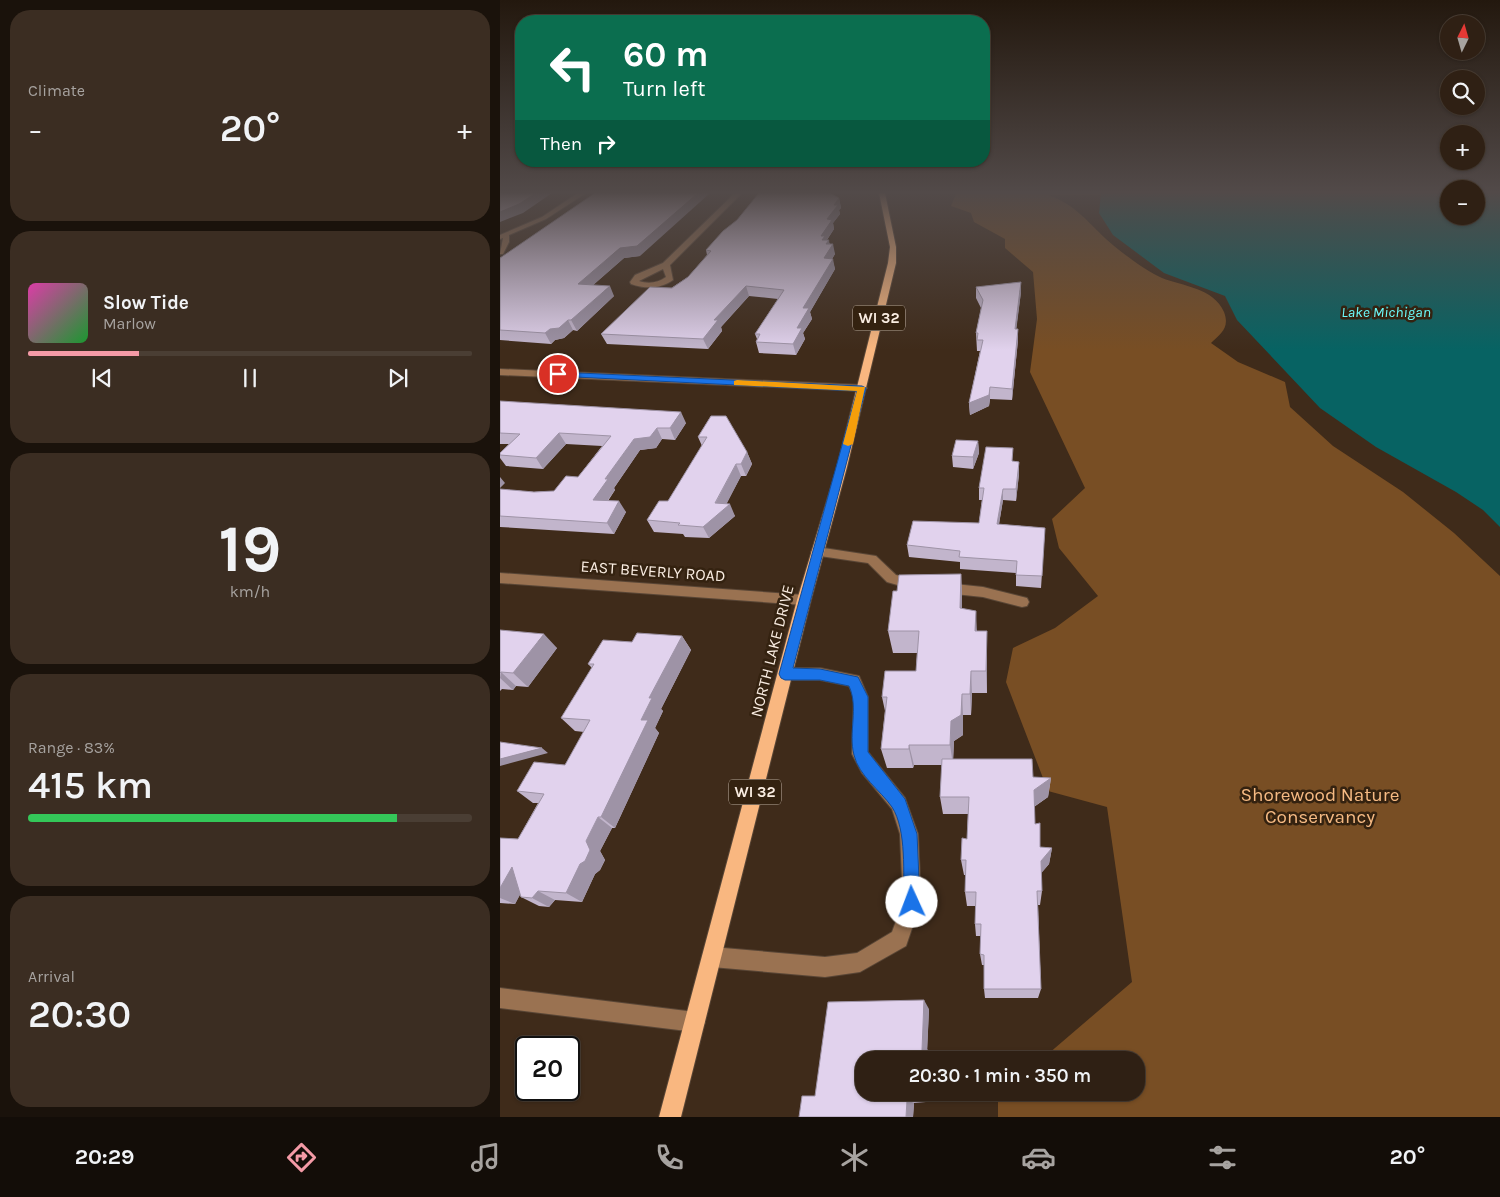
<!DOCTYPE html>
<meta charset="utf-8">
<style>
body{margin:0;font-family:Karla,sans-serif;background:#3b2d22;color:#f1f3f6;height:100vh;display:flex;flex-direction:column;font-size:19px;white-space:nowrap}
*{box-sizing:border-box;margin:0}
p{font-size:16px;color:#a7a3a0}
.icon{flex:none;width:28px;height:28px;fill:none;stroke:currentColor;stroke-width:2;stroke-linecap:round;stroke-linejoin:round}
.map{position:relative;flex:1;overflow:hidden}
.panel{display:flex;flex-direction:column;gap:10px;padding:10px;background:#1a120b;width:500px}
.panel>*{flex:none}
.guide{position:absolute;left:15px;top:15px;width:475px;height:152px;border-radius:20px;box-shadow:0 1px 4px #0004,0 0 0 1px #4a3e34;background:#0b6e4f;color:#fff;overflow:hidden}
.needle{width:32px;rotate:5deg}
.controls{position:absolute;left:940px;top:15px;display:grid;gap:10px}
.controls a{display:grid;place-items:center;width:45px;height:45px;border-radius:50%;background:#2f2014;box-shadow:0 1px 4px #0004,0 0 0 1px #4a3e34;font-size:25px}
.speed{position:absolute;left:15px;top:1036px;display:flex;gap:10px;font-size:25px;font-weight:700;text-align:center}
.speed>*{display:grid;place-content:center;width:65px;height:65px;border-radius:50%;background:#2f2014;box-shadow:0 1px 4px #0004,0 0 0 1px #4a3e34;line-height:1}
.speed .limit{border:2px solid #111;border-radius:8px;background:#fff;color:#111}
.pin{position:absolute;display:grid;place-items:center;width:42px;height:42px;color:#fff;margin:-21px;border:2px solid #fff;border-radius:50%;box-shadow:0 1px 5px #0007}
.me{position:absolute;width:55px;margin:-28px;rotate:358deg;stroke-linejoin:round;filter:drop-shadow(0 0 4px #0008)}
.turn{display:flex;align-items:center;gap:18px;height:105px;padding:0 25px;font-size:22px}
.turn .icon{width:65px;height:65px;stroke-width:2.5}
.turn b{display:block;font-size:35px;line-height:42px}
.then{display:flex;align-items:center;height:48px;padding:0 25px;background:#0003;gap:10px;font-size:19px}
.big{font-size:38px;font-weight:600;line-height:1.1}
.panel .widget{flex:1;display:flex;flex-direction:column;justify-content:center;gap:8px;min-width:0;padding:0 18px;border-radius:20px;background:#3b2d22}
.panel .dial{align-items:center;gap:0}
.dial b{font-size:65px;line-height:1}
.song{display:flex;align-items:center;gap:15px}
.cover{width:60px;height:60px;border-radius:8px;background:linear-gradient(135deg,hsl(320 70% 55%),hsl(130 70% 35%))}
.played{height:5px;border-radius:2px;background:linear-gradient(90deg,#f49aa6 25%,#4a3e34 25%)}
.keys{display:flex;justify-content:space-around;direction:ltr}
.heat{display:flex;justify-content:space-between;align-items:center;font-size:28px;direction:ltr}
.charge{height:8px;border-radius:4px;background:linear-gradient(90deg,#34c759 83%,#4a3e34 0)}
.trip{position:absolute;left:355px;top:1051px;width:290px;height:50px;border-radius:20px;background:#2f2014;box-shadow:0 1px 4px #0004,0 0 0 1px #4a3e34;font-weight:600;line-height:50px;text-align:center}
.tab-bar{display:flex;height:80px;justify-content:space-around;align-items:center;background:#130d08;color:#a7a3a0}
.tab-bar .icon{width:35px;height:35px}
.tab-bar .active{color:#f49aa6}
.tab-bar b{font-size:22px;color:#f1f3f6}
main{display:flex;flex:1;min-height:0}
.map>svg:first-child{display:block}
.green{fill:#784e24}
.water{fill:#076363}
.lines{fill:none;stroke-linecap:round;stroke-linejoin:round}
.minor-casing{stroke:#594636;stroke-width:2}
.major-casing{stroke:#594636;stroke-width:2}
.minor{fill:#9a7251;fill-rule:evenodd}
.major{fill:#f9b780;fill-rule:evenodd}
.wall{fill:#c2b5cc}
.shaded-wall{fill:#9e93a6}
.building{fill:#e1d2ed;stroke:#9e93a6}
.route{fill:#1a73e8;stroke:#114b97}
.slow{fill:#f59e0b}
.labels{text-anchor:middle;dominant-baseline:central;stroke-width:5;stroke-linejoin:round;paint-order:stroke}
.far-water-label{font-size:15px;font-style:italic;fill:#6bfcfc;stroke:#342210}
.shield{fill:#342210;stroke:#bfb0a3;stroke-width:1}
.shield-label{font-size:15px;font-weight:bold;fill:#faede2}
.street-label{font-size:16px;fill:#faede2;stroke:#342210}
.near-park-label{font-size:19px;fill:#f6ba83;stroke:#342210}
</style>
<main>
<section class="panel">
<div class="widget"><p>Climate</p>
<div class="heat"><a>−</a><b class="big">20°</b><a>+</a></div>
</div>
<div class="widget">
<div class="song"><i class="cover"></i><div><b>Slow Tide</b><p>Marlow</p></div></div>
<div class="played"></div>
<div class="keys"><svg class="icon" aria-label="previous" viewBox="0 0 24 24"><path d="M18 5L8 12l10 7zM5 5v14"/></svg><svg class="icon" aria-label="pause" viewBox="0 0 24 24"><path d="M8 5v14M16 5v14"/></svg><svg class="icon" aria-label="next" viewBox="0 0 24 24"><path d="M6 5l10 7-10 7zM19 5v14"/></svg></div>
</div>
<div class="widget dial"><b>19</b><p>km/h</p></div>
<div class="widget"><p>Range · 83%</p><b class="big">415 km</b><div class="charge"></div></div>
<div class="widget"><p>Arrival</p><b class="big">20:30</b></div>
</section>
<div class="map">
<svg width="1000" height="1117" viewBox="0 0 1000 1117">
<rect width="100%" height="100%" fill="#3f2b1a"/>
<path class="green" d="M 413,193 L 601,193 L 601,195 L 549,195 C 575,205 586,220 606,239 C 619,251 646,271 662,278 C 682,286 714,288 724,312 C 730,328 721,333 711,343 L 738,362 L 785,382 L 790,407 L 833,446 L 903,492 L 954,533 L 1000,576 L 1000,1117 L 498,1117 L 498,1097 L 503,1093 L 636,1092 L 636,1060 L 541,1060 L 632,982 L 607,807 L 548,791 L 506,682 L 513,648 L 555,628 L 598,596 L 559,548 L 552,519 L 585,488 L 530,372 L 537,319 L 533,272 L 505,248 L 505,239 L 474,222 L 471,213 L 451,206 L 456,194 Z"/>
<path class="water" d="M 601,193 L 949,193 L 949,216 L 976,216 L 976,193 L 1000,193 L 1000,527 L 983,510 L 956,492 L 876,447 L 820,408 L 737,320 L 725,296 L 664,273 L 613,235 L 599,213 Z"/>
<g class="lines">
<g class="minor-casing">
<path id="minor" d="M 78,193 L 86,193 L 46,219 L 9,235 L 9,242 L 3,254 L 0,254 L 3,238 L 0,239 L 0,235 L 42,217 Z
M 235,193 L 242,193 L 170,265 L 173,280 C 161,289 145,289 131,284 L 130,282 L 135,275 L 163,263 ZM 163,269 L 166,277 C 158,283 148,284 139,281 Z
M 0,369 L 362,385 L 367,388 L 362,391 L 0,375 Z
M 317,547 L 376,556 L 396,575 L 420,581 L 421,585 L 420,589 L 415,590 L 387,582 L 368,563 L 313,555 L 311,552 L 313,549 Z
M 0,573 L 304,595 L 309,596 L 311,600 L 309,604 L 304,605 L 0,583 Z
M 445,583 L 483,587 L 527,598 L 529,602 L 527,606 L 522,607 L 483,597 L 445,593 L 440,592 L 438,588 L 440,584 Z
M 285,668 L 320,668 L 359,676 L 368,697 L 368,752 L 405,798 L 418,834 L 421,902 L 406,946 L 360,972 L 325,977 L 212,967 L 205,964 L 202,957 L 205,950 L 212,947 L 325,957 L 357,953 L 392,932 L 403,902 L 400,834 L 392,809 L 362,773 L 352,754 L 354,697 L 349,686 L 320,680 L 285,680 L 280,678 L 278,674 L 280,670 Z
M 0,988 L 195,1012 L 202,1015 L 205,1022 L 202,1029 L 195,1032 L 0,1008 Z"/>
</g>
<g class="major-casing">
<path id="major" d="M 379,193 L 385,193 L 396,247 L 396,263 L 347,467 L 311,600 L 181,1117 L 159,1117 L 297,600 L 337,467 L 388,263 L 390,247 Z"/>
</g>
<use href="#minor" class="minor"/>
<use href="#major" class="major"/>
</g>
<path class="wall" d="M 339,198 L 341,208 L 339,210 L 340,214 L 333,223 L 334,229 L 327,240 L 330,244 L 335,254 L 332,259 L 335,269 L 310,312 L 312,319 L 303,333 L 305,339 L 296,355 L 259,353 L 256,342 L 257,339 L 255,334 L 278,299 L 249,296 L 221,327 L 222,331 L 208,349 L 107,344 L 101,334 L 188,277 L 207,255 L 206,250 Z
M 140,256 L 124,258 L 93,285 L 114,296 L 77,331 L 73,330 L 64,338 L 55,340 L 51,344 L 0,340 L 0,258 Z
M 476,287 L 521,292 L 516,329 L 518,329 L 518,340 L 512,400 L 490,399 L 489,406 L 470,415 L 469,403 L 480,351 L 477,351 L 476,333 L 481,308 L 476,298 Z
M 0,401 L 186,423 L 175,440 L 162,439 L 156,448 L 140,450 L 114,488 L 115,490 L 108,501 L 126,512 L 114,534 L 0,527 L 0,489 L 34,492 L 54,491 L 78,477 L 102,446 L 66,444 L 43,469 L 6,466 L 0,458 L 0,453 L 9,444 L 0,444 Z
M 211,416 L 247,452 L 252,464 L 246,476 L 241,476 L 226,504 L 235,516 L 209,538 L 185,537 L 183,534 L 154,532 L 147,520 L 168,501 L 202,446 L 198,437 Z
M 478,441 L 479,453 L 473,469 L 453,467 L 452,456 Z
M 513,461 L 519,462 L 519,474 L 516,501 L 503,500 L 499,524 L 545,528 L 541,588 L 516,586 L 516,573 L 460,569 L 460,562 L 409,557 L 407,545 L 479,523 L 482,500 L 479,500 L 479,488 Z
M 461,574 L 462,597 L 462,609 L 477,631 L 487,653 L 487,693 L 472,693 L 471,715 L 463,715 L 463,735 L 454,741 L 453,759 L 533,777 L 551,778 L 548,797 L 534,807 L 535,824 L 540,847 L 552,848 L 549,864 L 541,873 L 542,891 L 540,905 L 538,905 L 541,989 L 538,998 L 485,998 L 484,989 L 484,965 L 482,965 L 480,954 L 481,936 L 476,936 L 475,924 L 475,906 L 467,906 L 465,892 L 465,875 L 464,875 L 461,860 L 467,839 L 468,814 L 443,814 L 440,797 L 442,765 L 414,765 L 413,768 L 387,768 L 381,749 L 385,711 L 382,697 L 416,671 L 417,653 L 393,653 L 388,631 L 397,591 Z
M 0,630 L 57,648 L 28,687 L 16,686 L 13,690 L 2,689 L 0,691 Z
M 182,636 L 191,650 L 161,709 L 163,711 L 155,728 L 159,733 L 115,828 L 112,828 L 100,851 L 105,860 L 100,870 L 95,874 L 82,902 L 55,900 L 49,907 L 39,906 L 21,897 L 20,894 L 15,904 L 0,903 L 0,838 L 18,839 L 38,803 L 33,803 L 17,791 L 65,765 L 84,732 L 75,731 L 61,718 L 92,668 L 88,664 L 132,642 Z
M 429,1009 L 427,1050 L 433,1055 L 433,1060 L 364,1060 L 364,1092 L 426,1092 L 426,1102 L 414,1103 L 413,1117 L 299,1117 L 315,1096 Z"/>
<path class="shaded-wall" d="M 36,193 L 52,193 L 23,213 L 0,222 L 0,212 Z
M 198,193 L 210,193 L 140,256 L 124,258 L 83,294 L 78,284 L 120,248 Z
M 339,198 L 341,208 L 339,210 L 340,214 L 333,223 L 334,229 L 326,241 L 324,250 L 321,236 L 327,219 L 334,205 Z
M 329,240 L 330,248 L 333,244 L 335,254 L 326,268 L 324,258 L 326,244 Z
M 333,259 L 335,269 L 310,312 L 312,319 L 303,333 L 305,339 L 296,355 L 293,344 L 303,308 Z
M 521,282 L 521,292 L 515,340 L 515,329 Z
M 110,286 L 114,296 L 77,331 L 71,320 Z
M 246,286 L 249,296 L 221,327 L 222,331 L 208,349 L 203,339 L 214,320 Z
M 68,320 L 73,330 L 64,338 L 55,340 L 51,344 L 45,333 L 50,329 Z
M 518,329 L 518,340 L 512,400 L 512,389 Z
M 490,387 L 490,399 L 489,406 L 470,415 L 469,403 Z
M 181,412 L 186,423 L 175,440 L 170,428 Z
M 157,428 L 162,439 L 156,448 L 140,450 L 114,488 L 115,490 L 100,511 L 93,500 L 105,479 L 134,439 Z
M 59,433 L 66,444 L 43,469 L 36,458 Z
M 478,441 L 479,453 L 473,469 L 473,457 Z
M 247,452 L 252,464 L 246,476 L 241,464 Z
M 519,462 L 519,474 L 516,501 L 516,489 Z
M 236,464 L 241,476 L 224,509 L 230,504 L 235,516 L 209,538 L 203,527 Z
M 0,477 L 5,483 L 0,488 Z
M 503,489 L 503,500 L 497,536 L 497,524 Z
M 119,501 L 126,512 L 114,534 L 107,523 Z
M 461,574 L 462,597 L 462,631 L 460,608 Z
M 476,611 L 477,633 L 475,631 Z
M 487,631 L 487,693 L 486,671 Z
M 44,634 L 57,648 L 28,687 L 13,673 Z
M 182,636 L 191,650 L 161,709 L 163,711 L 155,728 L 159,733 L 115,828 L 101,817 L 141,720 L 149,698 Z
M 471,671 L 472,693 L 471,715 L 470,694 Z
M 1,672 L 16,686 L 13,690 L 0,678 Z
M 462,694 L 463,715 L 463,735 L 454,741 L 453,765 L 450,745 L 451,721 Z
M 409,745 L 414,765 L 413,768 L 409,749 Z
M 42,748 L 48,753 L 0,766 L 0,759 Z
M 551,778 L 548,797 L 532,808 L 534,790 Z
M 98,817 L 112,828 L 100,851 L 105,860 L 100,870 L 95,874 L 82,902 L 66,893 L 86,841 Z
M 552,848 L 549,864 L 539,876 L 541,861 Z
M 12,867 L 30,877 L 15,904 L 0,898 L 0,888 Z
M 38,891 L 55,900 L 49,907 L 32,898 Z
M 424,1000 L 429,1009 L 427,1055 L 422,1050 Z
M 428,1050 L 433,1055 L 433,1060 L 428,1060 Z
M 420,1092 L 426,1092 L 426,1102 L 420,1100 Z
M 407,1100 L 414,1103 L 413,1117 L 406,1117 Z"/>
<path class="building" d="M 0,193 L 36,193 L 19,204 L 0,212 Z
M 95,193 L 198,193 L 137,246 L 120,248 L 78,284 L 110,286 L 71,320 L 68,320 L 59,328 L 50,329 L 45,333 L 0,330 L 0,258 Z
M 259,193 L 330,193 L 339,198 L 334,205 L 338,205 L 327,219 L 332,220 L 321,236 L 325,236 L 322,240 L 329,240 L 326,244 L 333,244 L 324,258 L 333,259 L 303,308 L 309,308 L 297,328 L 302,328 L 293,344 L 256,342 L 260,334 L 255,334 L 284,290 L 246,286 L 214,320 L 218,320 L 203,339 L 101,334 L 150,287 L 172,288 L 188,277 L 211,251 L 206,250 L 223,231 L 237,220 Z
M 521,282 L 515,329 L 518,329 L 512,389 L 490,387 L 489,395 L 469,403 L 483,340 L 477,340 L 478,333 L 476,333 L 483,300 L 476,287 Z
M 0,401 L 181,412 L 170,428 L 157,428 L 150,437 L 134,439 L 105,479 L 108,479 L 93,500 L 119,501 L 107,523 L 0,516 L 0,489 L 34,492 L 54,491 L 66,476 L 78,477 L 111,436 L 59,433 L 36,458 L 0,455 L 0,453 L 20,434 L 0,433 Z
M 211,416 L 226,416 L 247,452 L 241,464 L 236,464 L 215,503 L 230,504 L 203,527 L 178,525 L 180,523 L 147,520 L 159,501 L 168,501 L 207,437 L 198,437 Z
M 456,440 L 478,441 L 473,457 L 452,456 Z
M 486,447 L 513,448 L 512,461 L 519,462 L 516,489 L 503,489 L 497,524 L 545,528 L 542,576 L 516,575 L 517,561 L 459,557 L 460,551 L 407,545 L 413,521 L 479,523 L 484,488 L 479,488 Z
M 461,574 L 460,608 L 476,611 L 475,631 L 487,631 L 486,671 L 471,671 L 470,694 L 462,694 L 461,715 L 451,721 L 450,745 L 409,745 L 409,749 L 381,749 L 387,697 L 382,697 L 385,671 L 416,671 L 419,631 L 388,631 L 393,591 L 397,591 L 399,575 Z
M 0,630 L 44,634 L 13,673 L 1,672 L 0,673 Z
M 137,633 L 182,636 L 149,698 L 152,698 L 141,720 L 148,720 L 101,817 L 98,817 L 86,841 L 90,850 L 85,861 L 80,864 L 66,893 L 38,891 L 32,898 L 21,897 L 12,867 L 0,888 L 0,838 L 18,839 L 44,794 L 17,791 L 34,762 L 65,765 L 90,720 L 61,718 L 94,664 L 88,664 L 103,640 L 132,642 Z
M 0,742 L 42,748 L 0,759 Z
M 442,759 L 532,759 L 533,777 L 551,778 L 534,790 L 535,824 L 540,823 L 540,847 L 552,848 L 541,861 L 542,891 L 537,891 L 541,989 L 484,989 L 484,955 L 480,954 L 481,924 L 475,924 L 476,892 L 465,892 L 466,860 L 461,860 L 462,838 L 467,839 L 469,797 L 440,797 Z
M 424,1000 L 422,1050 L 428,1050 L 428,1060 L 364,1060 L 364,1092 L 420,1092 L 420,1100 L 407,1100 L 406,1117 L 299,1117 L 302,1096 L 315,1096 L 328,1002 Z"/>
<linearGradient id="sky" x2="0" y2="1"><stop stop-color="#23180e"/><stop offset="0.55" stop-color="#524a49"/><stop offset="1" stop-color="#524a49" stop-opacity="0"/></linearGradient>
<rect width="1000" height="350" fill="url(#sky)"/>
<path class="route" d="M 58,372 L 362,386 L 366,388 L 293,668 L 320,669 L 358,677 L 368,697 L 368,752 L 405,799 L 417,834 L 420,902 L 418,908 L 412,910 L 406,908 L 404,902 C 403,875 407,830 392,807 C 380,790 359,776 354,755 C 348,732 359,708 349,686 L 320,680 L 285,680 L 281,678 L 279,674 L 357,391 L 55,376 L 55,373 Z"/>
<path class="slow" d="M 237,380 L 365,387 L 353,444 L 348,446 L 343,444 L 357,391 L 234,385 L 234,381 Z"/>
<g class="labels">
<g class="far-water-label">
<text x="886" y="312">Lake Michigan</text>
</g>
<g class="shield">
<rect x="353" y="305.5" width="52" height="25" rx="4"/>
<rect x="229" y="779.5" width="52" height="25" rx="4"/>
</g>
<g class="shield-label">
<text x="379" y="318">WI 32</text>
<text x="255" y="792">WI 32</text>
</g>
<g class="street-label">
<text transform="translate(153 571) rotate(4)">EAST BEVERLY ROAD</text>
<text transform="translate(272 651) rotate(-76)">NORTH LAKE DRIVE</text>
</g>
<g class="near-park-label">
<text x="820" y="795">Shorewood Nature<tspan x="820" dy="22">Conservancy</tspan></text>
</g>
</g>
</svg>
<div class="controls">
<a><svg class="needle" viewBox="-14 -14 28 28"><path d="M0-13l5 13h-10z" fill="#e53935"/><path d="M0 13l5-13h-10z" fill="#a7a3a0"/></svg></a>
<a><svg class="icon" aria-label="search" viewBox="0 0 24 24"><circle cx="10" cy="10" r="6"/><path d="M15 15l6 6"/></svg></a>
<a>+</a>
<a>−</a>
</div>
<div class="speed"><div class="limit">20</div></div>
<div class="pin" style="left:58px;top:374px;background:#d93025"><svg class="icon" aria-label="arrive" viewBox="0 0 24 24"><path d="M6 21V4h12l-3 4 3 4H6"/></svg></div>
<svg class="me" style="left:412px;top:902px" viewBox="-20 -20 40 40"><circle r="19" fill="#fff"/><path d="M0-13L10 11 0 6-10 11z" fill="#1a73e8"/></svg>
<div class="trip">20:30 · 1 min · 350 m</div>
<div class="guide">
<div class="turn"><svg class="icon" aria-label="left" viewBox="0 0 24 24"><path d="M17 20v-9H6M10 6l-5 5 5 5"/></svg><div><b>60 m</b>Turn left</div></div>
<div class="then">Then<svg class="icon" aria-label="right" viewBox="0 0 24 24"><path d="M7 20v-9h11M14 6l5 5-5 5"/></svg></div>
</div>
</div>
</main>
<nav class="tab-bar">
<b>20:29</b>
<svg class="icon active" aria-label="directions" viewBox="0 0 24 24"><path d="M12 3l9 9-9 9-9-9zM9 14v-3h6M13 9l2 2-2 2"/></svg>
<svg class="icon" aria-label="music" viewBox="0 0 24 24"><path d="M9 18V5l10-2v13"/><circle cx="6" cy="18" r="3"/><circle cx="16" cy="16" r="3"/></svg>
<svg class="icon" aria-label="phone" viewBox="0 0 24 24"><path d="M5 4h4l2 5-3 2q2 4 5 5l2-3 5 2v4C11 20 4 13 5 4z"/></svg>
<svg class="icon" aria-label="climate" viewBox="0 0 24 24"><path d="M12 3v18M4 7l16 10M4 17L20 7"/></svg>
<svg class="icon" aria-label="car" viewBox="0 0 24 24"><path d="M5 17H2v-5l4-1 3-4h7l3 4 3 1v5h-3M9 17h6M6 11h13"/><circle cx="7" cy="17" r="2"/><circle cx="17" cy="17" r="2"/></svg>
<svg class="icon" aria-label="filters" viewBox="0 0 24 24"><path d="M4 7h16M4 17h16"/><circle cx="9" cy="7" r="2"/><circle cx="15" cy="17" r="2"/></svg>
<b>20°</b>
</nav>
